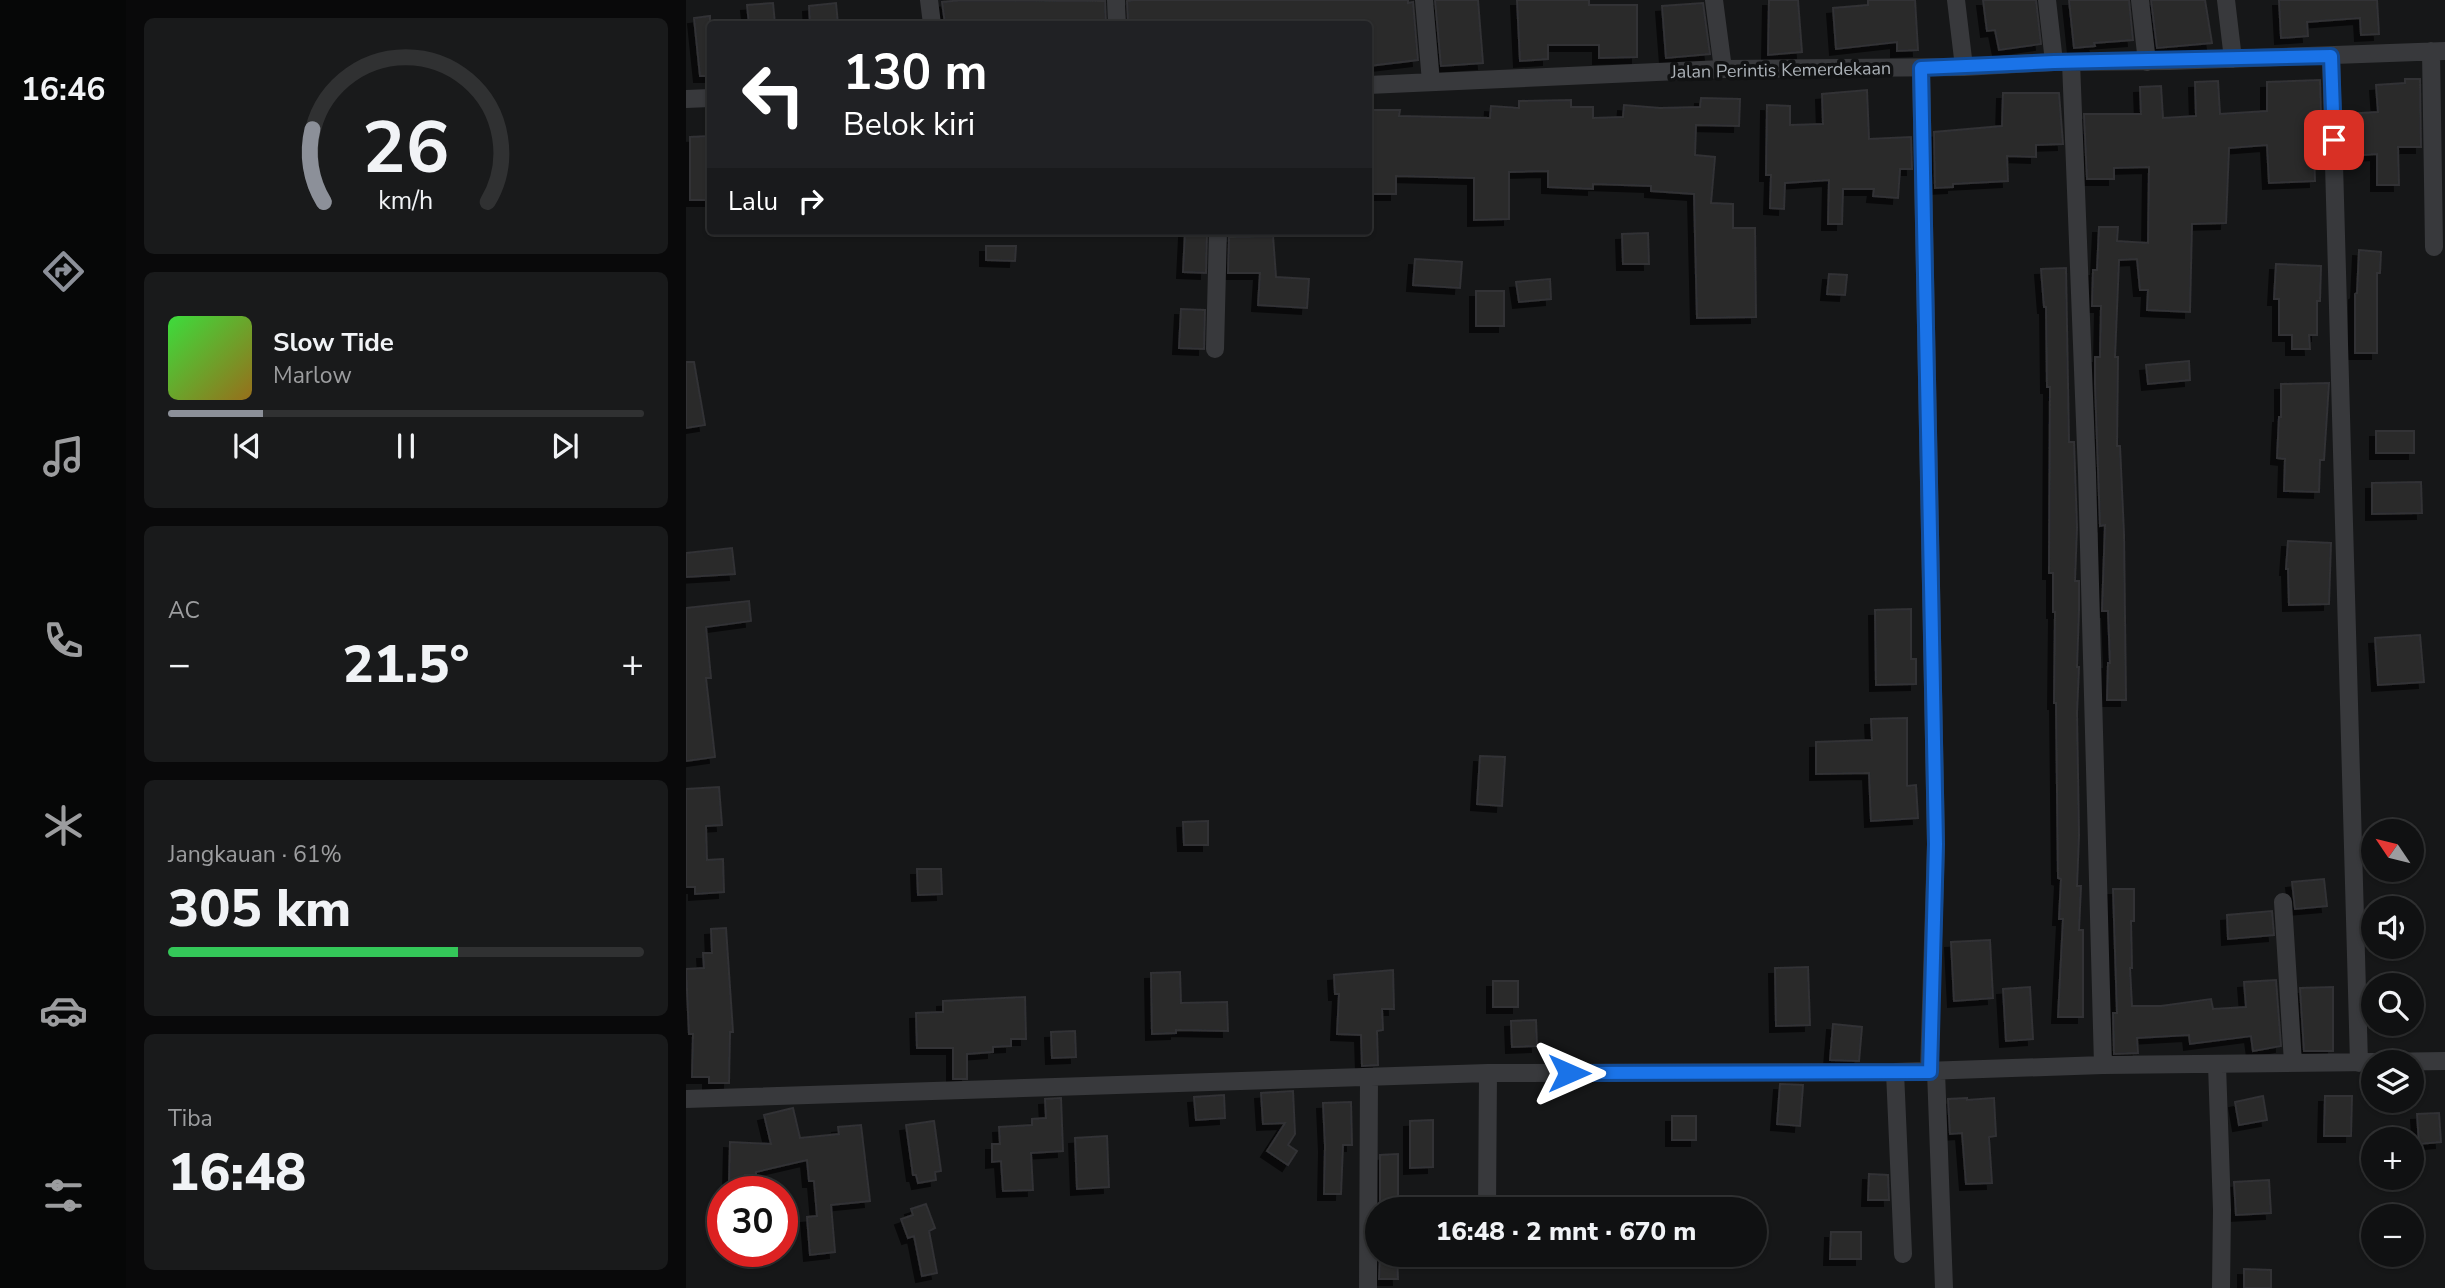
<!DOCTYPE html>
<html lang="id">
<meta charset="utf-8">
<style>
body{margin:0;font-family:"Nunito Sans",sans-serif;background:#191a1b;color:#f1f3f6;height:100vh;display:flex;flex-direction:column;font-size:26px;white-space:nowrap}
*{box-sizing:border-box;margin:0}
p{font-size:23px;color:#9c9d9f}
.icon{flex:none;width:38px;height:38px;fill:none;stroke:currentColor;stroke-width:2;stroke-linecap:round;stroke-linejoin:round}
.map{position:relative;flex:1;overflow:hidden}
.sheet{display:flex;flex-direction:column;gap:18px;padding:18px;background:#09090a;width:560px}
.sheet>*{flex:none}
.guide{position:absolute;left:21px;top:21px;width:665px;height:214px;border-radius:7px;box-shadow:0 2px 5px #0004,0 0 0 2px #303132;background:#202124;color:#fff;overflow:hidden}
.needle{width:46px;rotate:305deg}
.buttons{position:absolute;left:1675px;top:819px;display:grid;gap:14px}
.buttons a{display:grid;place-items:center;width:63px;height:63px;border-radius:50%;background:#101112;box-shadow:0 2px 5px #0004,0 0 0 2px #303132;font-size:35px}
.speed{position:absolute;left:21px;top:1176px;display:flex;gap:14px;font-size:35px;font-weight:700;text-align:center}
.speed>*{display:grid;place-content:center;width:91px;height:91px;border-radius:50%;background:#101112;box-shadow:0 2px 5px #0004,0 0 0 2px #303132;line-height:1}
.speed .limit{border:10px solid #d22;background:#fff;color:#111}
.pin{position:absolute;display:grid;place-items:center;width:60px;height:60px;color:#fff;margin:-30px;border-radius:14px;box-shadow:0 4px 10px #0006}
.me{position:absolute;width:77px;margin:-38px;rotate:90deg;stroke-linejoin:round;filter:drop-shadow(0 0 5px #0008)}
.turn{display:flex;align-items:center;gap:24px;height:147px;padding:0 21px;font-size:32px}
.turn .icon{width:91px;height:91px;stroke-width:2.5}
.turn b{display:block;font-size:49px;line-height:60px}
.then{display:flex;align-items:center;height:66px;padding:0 21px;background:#0003;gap:14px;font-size:26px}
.big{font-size:52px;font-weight:800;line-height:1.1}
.sheet .card{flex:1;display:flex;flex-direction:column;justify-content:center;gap:10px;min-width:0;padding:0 24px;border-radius:10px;background:#191a1b}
.sheet .dial{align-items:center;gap:0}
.dial svg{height:182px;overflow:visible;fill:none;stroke:#303132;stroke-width:7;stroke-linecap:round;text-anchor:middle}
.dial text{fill:#f1f3f6;stroke:none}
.song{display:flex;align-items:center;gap:21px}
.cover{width:84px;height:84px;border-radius:10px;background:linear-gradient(135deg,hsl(120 70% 55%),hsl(40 70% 35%))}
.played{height:7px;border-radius:4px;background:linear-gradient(90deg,#8c9099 20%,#303132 20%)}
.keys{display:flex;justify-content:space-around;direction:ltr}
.heat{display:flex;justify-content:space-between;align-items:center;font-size:38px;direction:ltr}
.charge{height:10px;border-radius:5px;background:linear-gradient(90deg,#34c759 61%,#303132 0)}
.trip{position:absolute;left:679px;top:1197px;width:402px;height:70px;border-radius:35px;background:#101112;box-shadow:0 2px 5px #0004,0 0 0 2px #303132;font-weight:800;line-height:70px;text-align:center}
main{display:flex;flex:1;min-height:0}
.tab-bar{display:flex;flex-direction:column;width:126px;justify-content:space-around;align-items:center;background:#060707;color:#9c9d9f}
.tab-bar .icon{width:49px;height:49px}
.tab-bar .current{color:#8c9099}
.tab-bar b{font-size:32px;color:#f1f3f6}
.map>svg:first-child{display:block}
.building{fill:#292a2c;stroke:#313134;stroke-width:2;filter:url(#shadow)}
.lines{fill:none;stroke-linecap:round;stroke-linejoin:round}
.minor{stroke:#38393c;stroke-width:18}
.route-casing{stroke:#114b97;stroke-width:18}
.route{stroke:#1a73e8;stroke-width:12}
.labels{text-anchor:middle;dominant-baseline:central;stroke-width:7;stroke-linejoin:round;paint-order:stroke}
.street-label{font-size:18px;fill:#aab0b6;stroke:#111213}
</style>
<main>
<nav class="tab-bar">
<b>16:46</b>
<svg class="icon current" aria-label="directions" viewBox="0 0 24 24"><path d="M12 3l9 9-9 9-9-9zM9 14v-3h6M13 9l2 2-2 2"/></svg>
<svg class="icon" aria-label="music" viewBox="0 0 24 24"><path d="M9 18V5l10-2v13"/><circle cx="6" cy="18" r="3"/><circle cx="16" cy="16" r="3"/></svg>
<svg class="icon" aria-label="phone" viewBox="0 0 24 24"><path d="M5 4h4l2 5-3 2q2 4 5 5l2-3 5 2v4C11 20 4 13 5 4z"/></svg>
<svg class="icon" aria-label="climate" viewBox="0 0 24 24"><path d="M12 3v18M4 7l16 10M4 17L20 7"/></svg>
<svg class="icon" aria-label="car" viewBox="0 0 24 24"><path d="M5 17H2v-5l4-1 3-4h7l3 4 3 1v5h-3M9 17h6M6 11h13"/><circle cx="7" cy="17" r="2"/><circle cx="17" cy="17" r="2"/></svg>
<svg class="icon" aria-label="filters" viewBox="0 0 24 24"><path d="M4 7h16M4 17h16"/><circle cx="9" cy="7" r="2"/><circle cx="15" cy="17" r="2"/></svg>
</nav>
<section class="sheet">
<div class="card dial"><svg viewBox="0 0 100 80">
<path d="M14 69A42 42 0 1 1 86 69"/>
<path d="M14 69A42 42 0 0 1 9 37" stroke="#8c9099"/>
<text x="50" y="56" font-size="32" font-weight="700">26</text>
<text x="50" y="72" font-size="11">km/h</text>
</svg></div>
<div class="card">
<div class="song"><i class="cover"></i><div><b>Slow Tide</b><p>Marlow</p></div></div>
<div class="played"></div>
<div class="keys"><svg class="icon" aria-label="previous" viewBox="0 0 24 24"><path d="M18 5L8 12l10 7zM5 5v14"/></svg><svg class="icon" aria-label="pause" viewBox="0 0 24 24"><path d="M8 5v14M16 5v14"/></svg><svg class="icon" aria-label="next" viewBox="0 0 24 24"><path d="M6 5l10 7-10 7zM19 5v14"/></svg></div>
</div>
<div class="card"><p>AC</p>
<div class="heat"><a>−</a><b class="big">21.5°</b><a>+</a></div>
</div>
<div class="card"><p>Jangkauan · 61%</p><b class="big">305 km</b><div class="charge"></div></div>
<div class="card"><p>Tiba</p><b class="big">16:48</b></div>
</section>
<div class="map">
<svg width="1759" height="1288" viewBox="0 0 1759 1288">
<defs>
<filter id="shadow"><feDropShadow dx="-6" dy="6" stdDeviation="0" flood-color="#0009"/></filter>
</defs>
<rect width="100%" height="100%" fill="#161718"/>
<path class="building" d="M 277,0 L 419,1 L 420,24 L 259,24 L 256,2 Z
M 448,0 L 722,0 L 722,3 L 727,2 L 732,60 L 682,66 L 682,24 L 442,24 L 441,1 Z
M 749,0 L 792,0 L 797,63 L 755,66 Z
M 831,0 L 903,0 L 903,5 L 951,5 L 951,57 L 913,58 L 913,45 L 862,45 L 862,59 L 834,61 Z
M 1083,0 L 1112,0 L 1116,52 L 1082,55 Z
M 1182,0 L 1229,0 L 1232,50 L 1211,51 L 1211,42 L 1150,49 L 1147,8 L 1182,5 Z
M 1297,0 L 1350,0 L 1355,44 L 1313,50 L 1309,30 L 1301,31 Z
M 1383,0 L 1443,0 L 1447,40 L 1408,43 L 1409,46 L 1388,48 Z
M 1465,0 L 1519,0 L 1526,43 L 1471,48 Z
M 1593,0 L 1691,0 L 1693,34 L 1675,35 L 1674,18 L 1621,22 L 1622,36 L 1595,38 Z
M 87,3 L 89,24 L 63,24 L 61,5 Z
M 150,3 L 152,24 L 124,24 L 123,6 Z
M 1017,3 L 1024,54 L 980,58 L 976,6 Z
M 24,16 L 24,76 L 14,76 L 8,18 Z
M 1719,79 L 1734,79 L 1735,147 L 1712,147 L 1713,185 L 1691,185 L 1691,154 L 1664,156 L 1664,151 L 1659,151 L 1658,114 L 1692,112 L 1690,85 L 1719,83 Z
M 1634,80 L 1636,152 L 1628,152 L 1629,181 L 1583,183 L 1581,145 L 1543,148 L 1540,223 L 1506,224 L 1504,312 L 1461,310 L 1462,290 L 1454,290 L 1451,259 L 1433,260 L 1429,357 L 1432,357 L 1431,446 L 1434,446 L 1438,534 L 1440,700 L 1421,700 L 1422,663 L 1424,663 L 1422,611 L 1416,611 L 1419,525 L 1414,526 L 1409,384 L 1409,357 L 1414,357 L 1415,306 L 1406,306 L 1407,270 L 1411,270 L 1413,227 L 1432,227 L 1431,241 L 1462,243 L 1463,167 L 1428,168 L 1428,179 L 1401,179 L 1398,114 L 1455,114 L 1454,87 L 1475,86 L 1477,118 L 1510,116 L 1509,82 L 1532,81 L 1534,114 L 1581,111 L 1581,82 Z
M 1181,90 L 1183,139 L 1225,137 L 1226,169 L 1214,169 L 1212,198 L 1187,196 L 1188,189 L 1157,189 L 1156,224 L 1142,224 L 1143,180 L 1099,183 L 1098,209 L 1084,208 L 1085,175 L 1080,175 L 1081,105 L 1104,106 L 1104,125 L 1137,124 L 1136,94 Z
M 1317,93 L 1373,93 L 1377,144 L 1350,145 L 1350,157 L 1321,156 L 1322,181 L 1267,184 L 1267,187 L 1249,188 L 1248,132 L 1316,126 Z
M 1015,98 L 1054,99 L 1053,126 L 1010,125 L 1009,155 L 1029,157 L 1025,203 L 1047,204 L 1047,228 L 1069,228 L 1070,317 L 1011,318 L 1008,194 L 965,191 L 965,186 L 907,184 L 907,189 L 862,187 L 862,171 L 823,172 L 823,219 L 788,220 L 788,178 L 710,176 L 710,194 L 682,194 L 682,110 L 714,110 L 713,116 L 804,118 L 805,106 L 833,108 L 833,101 L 885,100 L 885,107 L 907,107 L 907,118 L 937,117 L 938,105 L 974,108 L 1014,107 Z
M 24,136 L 24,200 L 4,200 L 4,137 Z
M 499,232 L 521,233 L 520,273 L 497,272 Z
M 962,233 L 963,264 L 937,264 L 936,234 Z
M 587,236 L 590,277 L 623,279 L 621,308 L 572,305 L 574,273 L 542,273 L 543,237 Z
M 300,246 L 330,246 L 329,261 L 300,260 Z
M 1673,250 L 1695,252 L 1694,273 L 1691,273 L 1691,353 L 1669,353 L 1669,294 L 1671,293 Z
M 729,259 L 776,262 L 774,288 L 727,285 Z
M 1590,264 L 1635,266 L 1634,301 L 1631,301 L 1631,335 L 1623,335 L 1624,349 L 1606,349 L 1606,335 L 1593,335 L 1593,299 L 1588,299 Z
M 1380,268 L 1383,442 L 1388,442 L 1391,527 L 1389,581 L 1393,581 L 1393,610 L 1391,667 L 1393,667 L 1391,713 L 1393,835 L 1391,886 L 1395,886 L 1393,930 L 1397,930 L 1397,1017 L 1372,1017 L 1377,919 L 1373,919 L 1375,879 L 1372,878 L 1370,703 L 1368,703 L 1369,612 L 1367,612 L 1367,573 L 1363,573 L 1364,387 L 1361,387 L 1360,307 L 1358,307 L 1355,269 Z
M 1143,274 L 1161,275 L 1159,295 L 1141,294 Z
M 864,279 L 865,299 L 833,302 L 830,282 Z
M 790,291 L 818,291 L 818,326 L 790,326 Z
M 495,309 L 519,310 L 518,349 L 493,348 Z
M 1503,361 L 1504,380 L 1462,384 L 1460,365 Z
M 0,362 L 8,362 L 19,425 L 0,428 Z
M 1643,383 L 1638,460 L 1634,460 L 1633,492 L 1598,491 L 1599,459 L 1591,458 L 1593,417 L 1595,417 L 1595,384 Z
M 1690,431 L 1728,431 L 1728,453 L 1690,453 Z
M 1735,482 L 1736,513 L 1686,514 L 1686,483 Z
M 1602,541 L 1645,543 L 1643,604 L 1603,605 L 1602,569 L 1600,569 Z
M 46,548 L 49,574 L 0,577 L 0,553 Z
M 63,601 L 65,621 L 20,627 L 25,678 L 20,678 L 29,757 L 0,761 L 0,608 Z
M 1225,609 L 1225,659 L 1230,659 L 1230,684 L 1190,685 L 1189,610 Z
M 1734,635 L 1738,682 L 1692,685 L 1689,638 Z
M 1221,718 L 1221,786 L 1230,785 L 1232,818 L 1185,821 L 1183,773 L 1130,774 L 1130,742 L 1186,740 L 1185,719 Z
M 794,756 L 819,757 L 816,806 L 791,804 Z
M 33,787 L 36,825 L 20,826 L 21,860 L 37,859 L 38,892 L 9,894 L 9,887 L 0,887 L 0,789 Z
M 522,821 L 522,845 L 498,845 L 497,822 Z
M 231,869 L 255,869 L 256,894 L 232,895 Z
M 1638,879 L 1641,906 L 1609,909 L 1606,882 Z
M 1427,889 L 1448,889 L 1448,921 L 1445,921 L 1446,968 L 1444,968 L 1446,1006 L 1475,1006 L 1525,999 L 1527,1009 L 1560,1007 L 1558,982 L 1590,980 L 1595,1046 L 1567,1051 L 1565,1036 L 1504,1044 L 1503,1035 L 1451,1038 L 1452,1053 L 1428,1054 L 1427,1013 L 1431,1013 Z
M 1586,911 L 1588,935 L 1542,939 L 1541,915 Z
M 40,928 L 47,1032 L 44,1032 L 43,1083 L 23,1083 L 23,1077 L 6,1077 L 7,1034 L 3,1034 L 0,969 L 18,968 L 17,953 L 26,953 L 25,929 Z
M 1304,940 L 1307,998 L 1268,1001 L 1265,942 Z
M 1122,967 L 1124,1025 L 1090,1026 L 1089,968 Z
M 707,970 L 708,1009 L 696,1009 L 697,1030 L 691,1031 L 692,1065 L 676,1066 L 675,1035 L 651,1034 L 653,994 L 649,994 L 648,975 Z
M 494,972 L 495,1003 L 541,1002 L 542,1031 L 490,1030 L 490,1033 L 466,1034 L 465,973 Z
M 807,981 L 832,981 L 832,1007 L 807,1007 Z
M 1344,987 L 1347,1039 L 1320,1041 L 1317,989 Z
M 1647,987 L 1647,1051 L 1618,1051 L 1614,988 Z
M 339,997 L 340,1039 L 325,1039 L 325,1046 L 307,1047 L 307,1052 L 281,1054 L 281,1079 L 267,1079 L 267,1048 L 231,1048 L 230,1013 L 257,1012 L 257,1001 Z
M 850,1020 L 851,1046 L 826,1047 L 825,1021 Z
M 1147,1024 L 1176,1027 L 1173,1061 L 1144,1060 Z
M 389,1031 L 390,1057 L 366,1058 L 365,1032 Z
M 1094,1084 L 1117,1085 L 1114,1126 L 1091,1124 Z
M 607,1091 L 609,1134 L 602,1145 L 611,1151 L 602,1165 L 581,1151 L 599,1123 L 577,1124 L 575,1093 Z
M 538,1095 L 539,1118 L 510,1120 L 508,1097 Z
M 1577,1096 L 1581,1120 L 1553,1125 L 1549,1102 Z
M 1639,1096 L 1666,1096 L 1665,1136 L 1638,1136 Z
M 375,1098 L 377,1151 L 345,1153 L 347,1190 L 317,1191 L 315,1161 L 306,1162 L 306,1144 L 314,1144 L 313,1127 L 346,1125 L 346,1119 L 360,1118 L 359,1099 Z
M 1281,1098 L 1281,1100 L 1308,1098 L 1310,1136 L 1303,1137 L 1306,1183 L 1280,1184 L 1276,1133 L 1264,1134 L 1262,1099 Z
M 665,1102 L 666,1145 L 657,1145 L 655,1194 L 638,1194 L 639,1146 L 637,1103 Z
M 107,1108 L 114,1138 L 153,1134 L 152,1127 L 175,1125 L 184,1201 L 145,1205 L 149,1252 L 124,1255 L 121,1217 L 131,1216 L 128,1181 L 123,1181 L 121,1160 L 70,1172 L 70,1175 L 59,1175 L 59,1184 L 43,1184 L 44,1142 L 85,1144 L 78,1115 Z
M 1753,1113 L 1755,1142 L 1733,1144 L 1731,1114 Z
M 986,1116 L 1010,1116 L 1010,1140 L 986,1140 Z
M 747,1120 L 747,1167 L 724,1168 L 724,1121 Z
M 248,1121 L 255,1171 L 249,1172 L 250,1180 L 232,1183 L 230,1175 L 227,1175 L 220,1125 Z
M 421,1136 L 423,1187 L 391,1189 L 389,1138 Z
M 712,1154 L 712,1209 L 694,1209 L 694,1155 Z
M 1183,1174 L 1202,1175 L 1203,1200 L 1182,1200 Z
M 1583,1180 L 1585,1213 L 1550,1215 L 1548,1182 Z
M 240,1204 L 249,1228 L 243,1231 L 251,1273 L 236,1276 L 228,1236 L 222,1238 L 215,1219 L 227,1215 L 225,1209 Z
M 1145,1232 L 1175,1232 L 1175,1259 L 1144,1259 Z
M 694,1255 L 711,1255 L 712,1279 L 693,1279 Z
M 1558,1269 L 1585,1270 L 1585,1288 L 1558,1288 Z"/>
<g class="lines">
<path class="minor" d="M 243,0 L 246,24
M 430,0 L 431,24
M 738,0 L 745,82
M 1028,0 L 1037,69
M 1270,0 L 1278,67
M 1361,0 L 1368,62
M 1454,0 L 1461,62
M 1540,0 L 1547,59
M 1745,51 L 1748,247
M 1645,56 L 1673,1063
M 1385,62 L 1401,473 L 1417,1065
M 1235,68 L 1250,844 L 1243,1071
M 682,85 L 1037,69 L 1278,67 L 1368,62 L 1484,61 L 1759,51
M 0,99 L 24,98
M 529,349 L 532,231
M 1597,902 L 1607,1063
M 1691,1062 L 1759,1061
M 1531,1065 L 1536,1210 L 1535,1288
M 1250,1071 L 1258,1288
M 1209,1072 L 1217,1254
M 0,1099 L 802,1073 L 1209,1072 L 1417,1065 L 1687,1062
M 801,1209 L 802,1073
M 682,1287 L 683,1077"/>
</g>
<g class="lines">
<g class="route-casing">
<path id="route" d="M 883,1073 L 1244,1072 L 1250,844 L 1235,68 L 1368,62 L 1645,56 L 1648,140"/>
</g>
<use href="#route" class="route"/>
</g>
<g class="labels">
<g class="street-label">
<text transform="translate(1095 70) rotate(-1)">Jalan Perintis Kemerdekaan</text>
</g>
</g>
</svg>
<div class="buttons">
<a><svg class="needle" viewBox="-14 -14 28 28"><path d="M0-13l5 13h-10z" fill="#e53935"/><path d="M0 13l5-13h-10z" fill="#9c9d9f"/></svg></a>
<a><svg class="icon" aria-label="sound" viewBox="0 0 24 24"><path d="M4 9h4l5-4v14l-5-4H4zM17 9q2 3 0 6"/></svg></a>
<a><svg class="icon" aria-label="search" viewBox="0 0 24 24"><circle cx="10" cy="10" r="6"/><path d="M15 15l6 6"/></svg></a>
<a><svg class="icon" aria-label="layers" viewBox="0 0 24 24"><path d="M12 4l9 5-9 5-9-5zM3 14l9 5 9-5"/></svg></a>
<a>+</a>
<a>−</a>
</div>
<div class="speed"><div class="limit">30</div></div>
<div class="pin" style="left:1648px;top:140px;background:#d93025"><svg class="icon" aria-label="arrive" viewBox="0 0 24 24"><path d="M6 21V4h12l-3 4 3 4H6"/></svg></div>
<svg class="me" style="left:883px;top:1073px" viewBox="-20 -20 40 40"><path d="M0-17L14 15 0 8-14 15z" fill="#1a73e8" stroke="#fff" stroke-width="4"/></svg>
<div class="trip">16:48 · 2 mnt · 670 m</div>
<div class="guide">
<div class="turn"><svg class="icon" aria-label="left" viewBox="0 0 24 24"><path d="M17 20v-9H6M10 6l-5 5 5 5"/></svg><div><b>130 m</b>Belok kiri</div></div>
<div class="then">Lalu<svg class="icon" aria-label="right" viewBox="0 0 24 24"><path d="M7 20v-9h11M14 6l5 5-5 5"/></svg></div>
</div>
</div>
</main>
